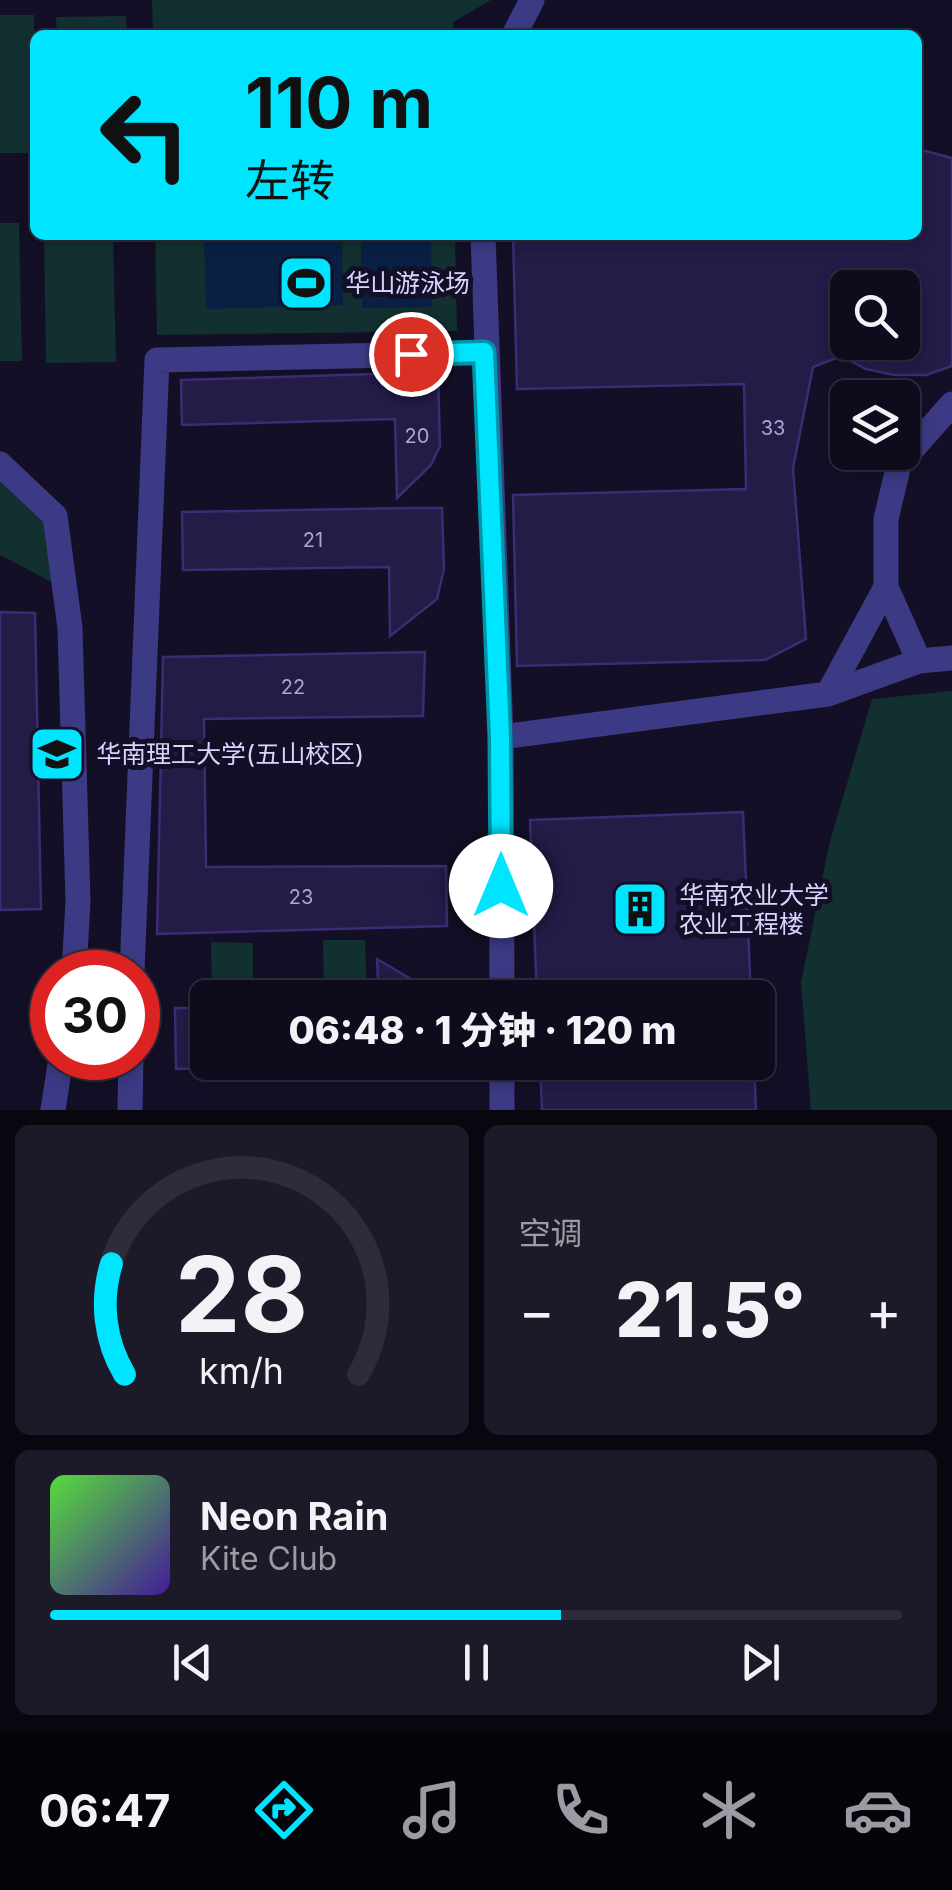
<!DOCTYPE html>
<html lang="zh">
<meta charset="utf-8">
<style>
body{margin:0;font-family:Inter,"Noto Sans SC",sans-serif;background:#1c1929;color:#f1f3f6;height:100vh;display:flex;flex-direction:column;font-size:38px;white-space:nowrap}
*{box-sizing:border-box;margin:0}
p{font-size:32px;color:#9b9ba3}
.icon{flex:none;width:55px;height:55px;fill:none;stroke:currentColor;stroke-width:2;stroke-linecap:round;stroke-linejoin:round}
.map{position:relative;height:1110px;overflow:hidden}
.drawer{display:flex;flex-direction:column;gap:15px;padding:15px;background:#08060f;flex:1}
.drawer>*{flex:none}
.banner{position:absolute;left:30px;top:30px;width:892px;height:210px;border-radius:15px;box-shadow:0 5px 15px #0003,0 0 0 2px #2e2b3b;background:#00e5ff;color:#111;overflow:hidden}
.fabs{position:absolute;left:830px;top:270px;display:grid;gap:20px}
.fabs a{display:grid;place-items:center;width:90px;height:90px;border-radius:15px;background:#0e0b1c;box-shadow:0 5px 15px #0003,0 0 0 2px #2e2b3b;font-size:50px}
.speed{position:absolute;left:30px;top:950px;display:flex;gap:20px;font-size:50px;font-weight:700;text-align:center}
.speed>*{display:grid;place-content:center;width:130px;height:130px;border-radius:50%;background:#0e0b1c;box-shadow:0 5px 15px #0003,0 0 0 2px #2e2b3b;line-height:1}
.speed .limit{border:15px solid #d22;background:#fff;color:#111}
.pin{position:absolute;display:grid;place-items:center;width:85px;height:85px;color:#fff;margin:-42px;border:5px solid #fff;border-radius:50%;box-shadow:0 2px 10px #0007}
.me{position:absolute;width:110px;margin:-55px;rotate:0deg;stroke-linejoin:round;filter:drop-shadow(0 0 8px #0008)}
.turn{display:flex;align-items:center;gap:35px;height:210px;padding:0 50px;font-size:45px}
.turn .icon{width:130px;height:130px;stroke-width:2.5}
.turn b{display:block;font-size:70px;line-height:85px}
.big{font-size:75px;font-weight:800;line-height:1.1}
.drawer .tile{flex:1;display:flex;flex-direction:column;justify-content:center;gap:15px;min-width:0;padding:0 35px;border-radius:15px;background:#1c1929}
.drawer .dial{align-items:center;gap:0}
.dial svg{height:260px;overflow:visible;fill:none;stroke:#2e2b3b;stroke-width:7;stroke-linecap:round;text-anchor:middle}
.dial text{fill:#f1f3f6;stroke:none}
.song{display:flex;align-items:center;gap:30px}
.cover{width:120px;height:120px;border-radius:15px;background:linear-gradient(135deg,hsl(110 70% 55%),hsl(260 70% 35%))}
.played{height:10px;border-radius:5px;background:linear-gradient(90deg,#00e5ff 60%,#2e2b3b 60%)}
.keys{display:flex;justify-content:space-around;direction:ltr}
.heat{display:flex;justify-content:space-between;align-items:center;font-size:55px;direction:ltr}
.drawer .tiles{flex:1;display:grid;gap:15px;grid-template-columns:1fr 1fr}
.tile:last-child{grid-column:span 2}
.trip{position:absolute;left:190px;top:980px;width:585px;height:100px;border-radius:15px;background:#0e0b1c;box-shadow:0 5px 15px #0003,0 0 0 2px #2e2b3b;font-weight:800;line-height:100px;text-align:center}
.tab-bar{display:flex;height:160px;justify-content:space-around;align-items:center;background:#06040b;color:#9b9ba3}
.tab-bar .icon{width:70px;height:70px}
.tab-bar .active{color:#00e5ff}
.tab-bar b{font-size:45px;color:#f1f3f6}
.map>svg:first-child{display:block}
.green{fill:#12302f}
.water{fill:#0a1f44}
.building{fill:#241b47;stroke:#3b2d73;stroke-width:2.5;fill-rule:evenodd}
.lines{fill:none;stroke-linecap:round;stroke-linejoin:round}
.minor{stroke:#3d3a85;stroke-width:25}
.route-casing{stroke:#0095a6;stroke-width:25}
.route{stroke:#00e5ff;stroke-width:18}
.labels{text-anchor:middle;dominant-baseline:central;stroke-width:10;stroke-linejoin:round;paint-order:stroke}
.number-label{font-size:20px;fill:#aca6d1}
.poi-label{font-size:25px;fill:#d9d4ff;stroke:#130f26;text-anchor:start}
</style>
<div class="map">
<svg width="952" height="1110" viewBox="0 0 952 1110">
<rect width="100%" height="100%" fill="#130f26"/>
<path class="green" d="M 152,0 L 491,0 L 453,22 L 453,35 L 153,35 Z
M 0,15 L 34,15 L 35,153 L 0,153 Z
M 126,16 L 127,35 L 57,35 L 56,17 Z
M 0,223 L 19,223 L 22,361 L 0,361 Z
M 44,235 L 113,235 L 116,362 L 46,363 Z
M 155,235 L 455,235 L 457,331 L 157,335 Z
M 0,464 L 55,516 L 65,589 L 0,555 Z
M 952,691 L 952,1110 L 811,1110 L 801,982 L 830,841 L 872,699 Z
M 323,940 L 365,940 L 367,997 L 324,997 Z
M 211,942 L 253,943 L 253,997 L 212,997 Z"/>
<path class="water" d="M 204,235 L 342,235 L 343,305 L 206,309 Z
M 361,235 L 431,235 L 432,307 L 362,308 Z"/>
<path class="building" d="M 918,149 L 952,158 L 952,366 L 926,375 L 894,375 L 866,369 L 841,356 L 813,367 L 793,468 L 806,639 L 765,660 L 517,666 L 513,495 L 746,489 L 744,384 L 517,389 L 513,235 L 918,235 ZM 848,288 L 902,288 L 902,342 L 848,342 Z
M 438,372 L 440,446 L 431,465 L 397,498 L 395,419 L 182,425 L 181,380 Z
M 410,508 L 442,508 L 444,569 L 437,599 L 390,636 L 389,567 L 183,570 L 182,512 Z
M 0,612 L 35,613 L 41,909 L 0,910 Z
M 425,652 L 423,716 L 204,719 L 206,867 L 446,866 L 447,926 L 157,934 L 163,657 Z
M 743,812 L 751,998 L 537,998 L 530,820 Z
M 377,959 L 443,998 L 379,998 Z
M 175,1008 L 208,1008 L 208,1068 L 176,1069 Z
M 540,1062 L 754,1062 L 756,1110 L 542,1110 Z"/>
<g class="lines">
<path class="minor" d="M 514,35 L 532,0
M 483,235 L 501,737 L 502,998
M 0,464 L 55,516 L 70,628 L 78,901 L 74,972
M 919,661 L 886,587 L 886,519 L 899,464 L 952,404
M 828,694 L 886,587
M 501,737 L 828,694 L 919,661 L 952,658
M 132,972 L 157,360 L 484,353
M 502,1062 L 502,1110
M 53,1110 L 61,1058
M 130,1110 L 131,1058"/>
</g>
<g class="lines">
<g class="route-casing">
<path id="route" d="M 411,354 L 484,352 L 500,737 L 501,886"/>
</g>
<use href="#route" class="route"/>
</g>
<defs>
<g id="stadium-square" transform="scale(2.875)"><rect x="-9" y="-9" width="18" height="18" rx="4" fill="#00e5ff" stroke="#130f26"/><path d="M0-5a6.5 5 0 1 0 0 10a6.5 5 0 1 0 0-10ZM-3.5-1.8h7v3.6h-7Z" fill="#111"/></g>
<g id="university-square" transform="scale(2.875)"><rect x="-9" y="-9" width="18" height="18" rx="4" fill="#00e5ff" stroke="#130f26"/><path d="M0-5L7-2L0 1L-7-2ZM-4 1L0 2.5L4 1V4Q0 6-4 4Z" fill="#111"/></g>
<g id="building-square" transform="scale(2.875)"><rect x="-9" y="-9" width="18" height="18" rx="4" fill="#00e5ff" stroke="#130f26"/><path d="M-4-6H4V6H1V3H-1V6H-4ZM-2.5-4.3h1.7v1.8h-1.7ZM.8-4.3h1.7v1.8H.8ZM-2.5-1h1.7V.8h-1.7ZM.8-1h1.7V.8H.8Z" fill="#111"/></g>
</defs>
<g fill-rule="evenodd">
<use href="#stadium-square" x="306" y="283"/>
<use href="#university-square" x="57" y="754"/>
<use href="#building-square" x="640" y="909"/>
</g>
<g class="labels">
<g class="number-label">
<text x="773" y="428">33</text>
<text x="417" y="436">20</text>
<text x="313" y="540">21</text>
<text x="293" y="687">22</text>
<text x="301" y="897">23</text>
</g>
<g class="poi-label">
<text x="345" y="283">华山游泳场</text>
<text x="96" y="754">华南理工大学(五山校区)</text>
<text x="679" y="895">华南农业大学<tspan x="679" dy="29">农业工程楼</tspan></text>
</g>
</g>
</svg>
<div class="fabs">
<a><svg class="icon" aria-label="search" viewBox="0 0 24 24"><circle cx="10" cy="10" r="6"/><path d="M15 15l6 6"/></svg></a>
<a><svg class="icon" aria-label="layers" viewBox="0 0 24 24"><path d="M12 4l9 5-9 5-9-5zM3 14l9 5 9-5"/></svg></a>
</div>
<div class="speed"><div class="limit">30</div></div>
<div class="pin" style="left:411px;top:354px;background:#d93025"><svg class="icon" aria-label="arrive" viewBox="0 0 24 24"><path d="M6 21V4h12l-3 4 3 4H6"/></svg></div>
<svg class="me" style="left:501px;top:886px" viewBox="-20 -20 40 40"><circle r="19" fill="#fff"/><path d="M0-13L10 11 0 6-10 11z" fill="#00e5ff"/></svg>
<div class="trip">06:48 · 1 分钟 · 120 m</div>
<div class="banner">
<div class="turn"><svg class="icon" aria-label="left" viewBox="0 0 24 24"><path d="M17 20v-9H6M10 6l-5 5 5 5"/></svg><div><b>110 m</b>左转</div></div>
</div>
</div>
<section class="drawer">
<div class="tiles">
<div class="tile dial"><svg viewBox="0 0 100 80">
<path d="M14 69A42 42 0 1 1 86 69"/>
<path d="M14 69A42 42 0 0 1 10 35" stroke="#00e5ff"/>
<text x="50" y="56" font-size="32" font-weight="700">28</text>
<text x="50" y="72" font-size="11">km/h</text>
</svg></div>
<div class="tile"><p>空调</p>
<div class="heat"><a>−</a><b class="big">21.5°</b><a>+</a></div>
</div>
<div class="tile">
<div class="song"><i class="cover"></i><div><b>Neon Rain</b><p>Kite Club</p></div></div>
<div class="played"></div>
<div class="keys"><svg class="icon" aria-label="previous" viewBox="0 0 24 24"><path d="M18 5L8 12l10 7zM5 5v14"/></svg><svg class="icon" aria-label="pause" viewBox="0 0 24 24"><path d="M8 5v14M16 5v14"/></svg><svg class="icon" aria-label="next" viewBox="0 0 24 24"><path d="M6 5l10 7-10 7zM19 5v14"/></svg></div>
</div>
</div>
</section>
<nav class="tab-bar">
<b>06:47</b>
<svg class="icon active" aria-label="directions" viewBox="0 0 24 24"><path d="M12 3l9 9-9 9-9-9zM9 14v-3h6M13 9l2 2-2 2"/></svg>
<svg class="icon" aria-label="music" viewBox="0 0 24 24"><path d="M9 18V5l10-2v13"/><circle cx="6" cy="18" r="3"/><circle cx="16" cy="16" r="3"/></svg>
<svg class="icon" aria-label="phone" viewBox="0 0 24 24"><path d="M5 4h4l2 5-3 2q2 4 5 5l2-3 5 2v4C11 20 4 13 5 4z"/></svg>
<svg class="icon" aria-label="climate" viewBox="0 0 24 24"><path d="M12 3v18M4 7l16 10M4 17L20 7"/></svg>
<svg class="icon" aria-label="car" viewBox="0 0 24 24"><path d="M5 17H2v-5l4-1 3-4h7l3 4 3 1v5h-3M9 17h6M6 11h13"/><circle cx="7" cy="17" r="2"/><circle cx="17" cy="17" r="2"/></svg>
</nav>
